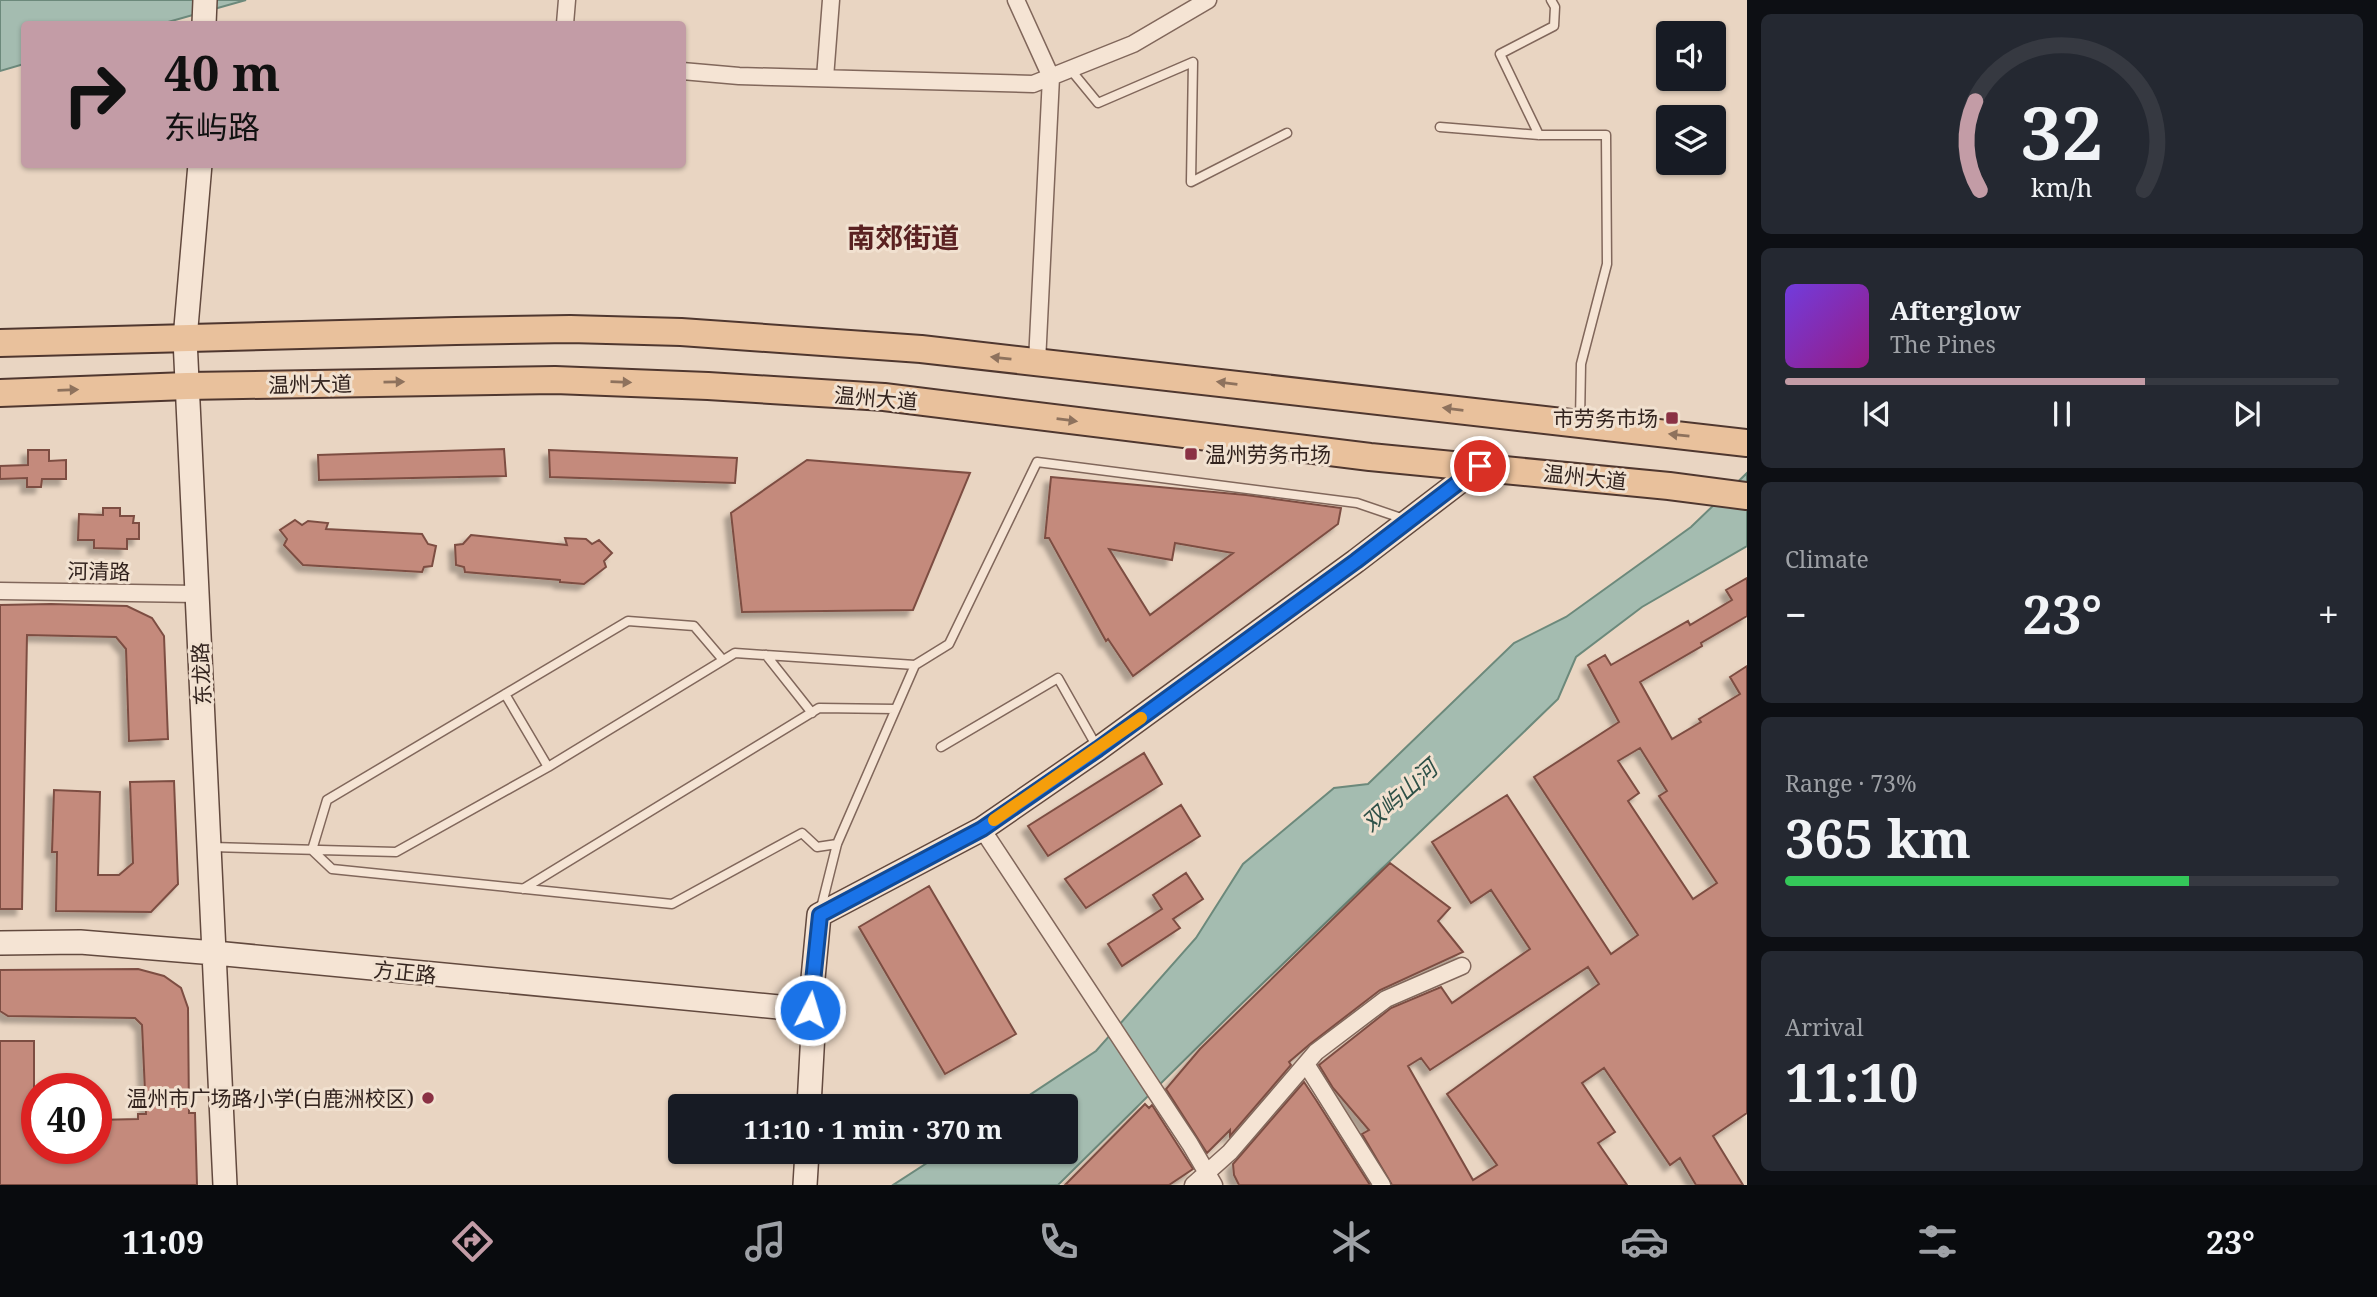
<!DOCTYPE html>
<meta charset="utf-8">
<style>
body{margin:0;font-family:"Noto Serif","Noto Sans SC",serif;background:#242831;color:#f1f3f6;height:100vh;display:flex;flex-direction:column;font-size:26px;white-space:nowrap}
*{box-sizing:border-box;margin:0}
p{font-size:23px;color:#9ea1a6}
.icon{flex:none;width:38px;height:38px;fill:none;stroke:currentColor;stroke-width:2;stroke-linecap:round;stroke-linejoin:round}
.map{position:relative;flex:1;overflow:hidden}
.drawer{display:flex;flex-direction:column;gap:14px;padding:14px;background:#0d0f14;width:630px}
.drawer>*{flex:none}
.hud{position:absolute;left:21px;top:21px;width:665px;height:147px;border-radius:7px;box-shadow:0 2px 5px #0004;background:#c39ca6;color:#111;overflow:hidden}
.fabs{position:absolute;left:1656px;top:21px;display:grid;gap:14px}
.fabs a{display:grid;place-items:center;width:70px;height:70px;border-radius:7px;background:#171b24;box-shadow:0 2px 5px #0004;font-size:35px}
.speed{position:absolute;left:21px;top:1073px;display:flex;gap:14px;font-size:35px;font-weight:700;text-align:center}
.speed>*{display:grid;place-content:center;width:91px;height:91px;border-radius:50%;background:#171b24;box-shadow:0 2px 5px #0004;line-height:1}
.speed .limit{border:10px solid #d22;background:#fff;color:#111}
.pin{position:absolute;display:grid;place-items:center;width:60px;height:60px;color:#fff;margin:-30px;border:4px solid #fff;border-radius:50%;box-shadow:0 2px 7px #0007}
.me{position:absolute;width:77px;margin:-38px;rotate:5deg;stroke-linejoin:round;filter:drop-shadow(0 0 5px #0008)}
.turn{display:flex;align-items:center;gap:24px;height:147px;padding:0 28px;font-size:32px}
.turn .icon{width:91px;height:91px;stroke-width:2.5}
.turn b{display:block;font-size:49px;line-height:60px}
.big{font-size:52px;font-weight:700;line-height:1.1}
.drawer .widget{flex:1;display:flex;flex-direction:column;justify-content:center;gap:10px;min-width:0;padding:0 24px;border-radius:10px;background:#242831}
.drawer .dial{align-items:center;gap:0}
.dial svg{height:182px;overflow:visible;fill:none;stroke:#363941;stroke-width:7;stroke-linecap:round;text-anchor:middle}
.dial text{fill:#f1f3f6;stroke:none}
.song{display:flex;align-items:center;gap:21px}
.cover{width:84px;height:84px;border-radius:10px;background:linear-gradient(135deg,hsl(260 70% 55%),hsl(310 70% 35%))}
.played{height:7px;border-radius:4px;background:linear-gradient(90deg,#c39ca6 65%,#363941 65%)}
.keys{display:flex;justify-content:space-around;direction:ltr}
.heat{display:flex;justify-content:space-between;align-items:center;font-size:38px;direction:ltr}
.charge{height:10px;border-radius:5px;background:linear-gradient(90deg,#34c759 73%,#363941 0)}
.trip{position:absolute;left:668px;top:1094px;width:410px;height:70px;border-radius:7px;background:#171b24;box-shadow:0 2px 5px #0004;font-weight:700;line-height:70px;text-align:center}
.tab-bar{display:flex;height:112px;justify-content:space-around;align-items:center;background:#090b0e;color:#9ea1a6}
.tab-bar .icon{width:49px;height:49px}
.tab-bar .on{color:#c39ca6}
.tab-bar b{font-size:32px;color:#f1f3f6}
main{display:flex;flex:1;min-height:0}
.map>svg:first-child{display:block}
.water{fill:#a4bcb0;stroke:#6c897b;stroke-width:2}
.building{fill:#c48a7b;stroke:#7d4e43;stroke-width:2;fill-rule:evenodd;filter:url(#shadow)}
.lines{fill:none;stroke-linecap:round;stroke-linejoin:round}
.lane-casing{stroke:#81675b;stroke-width:11}
.street-casing{stroke:#81675b;stroke-width:19}
.secondary-casing{stroke:#62493e;stroke-width:26}
.primary-casing{stroke:#4f372f;stroke-width:30}
.lane{stroke:#f5e4d4;stroke-width:8}
.street{stroke:#f5e4d4;stroke-width:16}
.secondary{stroke:#f5e4d4;stroke-width:23}
.primary{stroke:#e9c19c;stroke-width:26}
.oneway{fill:#8e725d}
.route-casing{stroke:#114b97;stroke-width:18}
.route{stroke:#1a73e8;stroke-width:12}
.slow{stroke:#f59e0b;stroke-width:12}
.poi-dot{fill:#8a3144;stroke:#f1e1d0;stroke-width:2.5}
.labels{text-anchor:middle;dominant-baseline:central;stroke-width:6;stroke-linejoin:round;paint-order:stroke}
.street-label{font-size:21px;fill:#32231e;stroke:#f1e1d0}
.poi-label{font-size:21px;fill:#32231e;stroke:#f1e1d0;text-anchor:end}
.water-label{font-size:23px;font-style:italic;fill:#2e5047;stroke:#f1e1d0}
.district-label{font-size:28px;font-weight:bold;fill:#5a2121;stroke:#f1e1d0}
</style>
<main>
<div class="map">
<svg width="1747" height="1185" viewBox="0 0 1747 1185">
<defs>
<filter id="shadow"><feDropShadow dx="-6" dy="6" stdDeviation="2" flood-color="#0004"/></filter>
</defs>
<rect width="100%" height="100%" fill="#e9d5c2"/>
<path class="water" d="M 0,0 L 246,0 L 161,24 L 24,24 L 24,64 L 0,71 Z
M 1747,473 L 1747,546 L 1642,607 L 1576,657 L 1558,699 L 1232,1013 L 1058,1185 L 893,1185 L 944,1152 L 1066,1152 L 1066,1106 L 1013,1106 L 1096,1051 L 1196,938 L 1243,864 L 1334,788 L 1368,784 L 1514,643 L 1566,617 L 1691,527 Z"/>
<path class="building" d="M 504,449 L 506,476 L 319,480 L 318,455 Z
M 28,450 L 49,450 L 49,461 L 66,460 L 66,479 L 42,479 L 41,487 L 27,487 L 27,478 L 0,479 L 0,466 L 28,465 Z
M 549,450 L 737,458 L 735,483 L 550,477 Z
M 807,460 L 970,473 L 913,610 L 742,612 L 731,513 Z
M 1051,477 L 1246,495 L 1341,508 L 1338,524 L 1133,676 L 1108,639 L 1106,641 L 1049,538 L 1045,538 ZM 1175,543 L 1233,553 L 1150,615 L 1109,549 L 1172,560 Z
M 103,508 L 120,508 L 120,516 L 134,516 L 133,523 L 139,523 L 139,539 L 127,539 L 127,549 L 94,548 L 94,540 L 78,540 L 79,514 L 103,515 Z
M 295,520 L 302,525 L 308,521 L 328,523 L 326,529 L 422,534 L 428,544 L 436,546 L 432,566 L 424,567 L 422,572 L 303,565 L 284,545 L 287,539 L 280,530 Z
M 471,535 L 567,545 L 565,538 L 586,539 L 592,544 L 599,540 L 612,553 L 604,561 L 606,567 L 584,584 L 560,582 L 560,580 L 465,572 L 464,567 L 456,565 L 455,545 L 463,544 Z
M 1747,578 L 1747,616 L 1701,643 L 1702,646 L 1640,682 L 1672,739 L 1701,722 L 1699,719 L 1740,694 L 1730,677 L 1747,666 L 1747,1113 L 1713,1136 L 1743,1185 L 1696,1185 L 1680,1158 L 1670,1165 L 1604,1068 L 1582,1083 L 1615,1132 L 1598,1143 L 1627,1185 L 1392,1185 L 1362,1134 L 1369,1130 L 1333,1088 L 1319,1065 L 1391,1008 L 1441,987 L 1452,1003 L 1530,949 L 1491,890 L 1471,903 L 1432,842 L 1507,795 L 1611,954 L 1638,935 L 1534,777 L 1619,722 L 1588,665 L 1605,655 L 1611,665 L 1688,621 L 1690,625 L 1732,600 L 1726,590 ZM 1640,748 L 1667,791 L 1659,796 L 1717,883 L 1693,899 L 1628,801 L 1639,793 L 1618,761 ZM 1588,967 L 1599,984 L 1447,1094 L 1497,1165 L 1473,1180 L 1408,1066 L 1421,1058 L 1430,1070 Z
M 51,604 L 127,606 L 152,618 L 164,636 L 168,739 L 129,741 L 126,649 L 116,637 L 27,635 L 22,909 L 0,909 L 0,605 Z
M 1144,753 L 1162,784 L 1048,856 L 1028,826 Z
M 174,781 L 178,884 L 151,912 L 56,911 L 57,852 L 52,852 L 54,790 L 100,792 L 98,875 L 119,875 L 133,863 L 130,782 Z
M 1181,805 L 1200,836 L 1086,908 L 1065,879 Z
M 1390,863 L 1450,908 L 1438,921 L 1463,952 L 1380,990 L 1310,1044 L 1289,1062 L 1291,1065 L 1230,1136 L 1230,1130 L 1207,1153 L 1166,1089 L 1200,1049 Z
M 1186,873 L 1203,899 L 1173,919 L 1180,928 L 1122,966 L 1108,944 L 1162,909 L 1153,895 Z
M 929,886 L 1016,1034 L 945,1074 L 859,927 Z
M 138,969 L 164,976 L 181,988 L 188,1008 L 189,1113 L 195,1113 L 197,1185 L 0,1185 L 0,1041 L 34,1041 L 34,1121 L 37,1121 L 37,1148 L 96,1148 L 96,1120 L 138,1119 L 138,1114 L 146,1114 L 142,1025 L 135,1018 L 8,1016 L 0,1011 L 0,970 Z
M 1304,1082 L 1316,1100 L 1370,1185 L 1239,1185 L 1234,1175 L 1233,1164 Z
M 1145,1104 L 1149,1108 L 1152,1105 L 1193,1169 L 1169,1185 L 1065,1185 Z"/>
<g class="lines">
<g class="lane-casing">
<path id="lane" d="M 1070,69 L 1098,103 L 1193,62 L 1191,182 L 1287,133
M 1440,127 L 1539,135 L 1606,135 L 1607,264 L 1581,364 L 1580,421
M 1539,135 L 1500,54 L 1554,26 L 1555,7 L 1551,0
M 766,655 L 812,713
M 723,660 L 694,626 L 628,621 L 327,800 L 312,850 L 332,869 L 672,904 L 802,833 L 817,847 L 837,844
M 505,694 L 548,767
M 941,747 L 1058,678 L 1097,747
M 212,847 L 396,852 L 548,767 L 735,653 L 915,665
M 523,889 L 819,708 L 895,709
M 821,908 L 837,844 L 915,665 L 949,644 L 1037,462 L 1357,503 L 1404,519"/>
</g>
<g class="street-casing">
<path id="street" d="M 1016,0 L 1051,77 L 1037,362
M 565,24 L 567,0
M 682,71 L 739,76 L 1033,84 L 1133,44 L 1208,0
M 825,78 L 831,0
M 0,591 L 197,594
M 982,829 L 1190,1144 L 1214,1185
M 1306,1064 L 1382,1185
M 1193,1185 L 1230,1152 L 1316,1052 L 1386,999 L 1462,966"/>
</g>
<g class="secondary-casing">
<path id="secondary" d="M 204,24 L 205,0
M 200,164 L 185,339 L 225,1185
M 0,943 L 80,942 L 215,953 L 810,1010
M 809,1106 L 813,1032 L 810,1010 L 819,915 L 982,829 L 1098,749 L 1356,561 L 1480,466
M 805,1185 L 807,1152"/>
</g>
<g class="primary-casing">
<path id="primary" d="M 0,343 L 456,331 L 570,329 L 681,332 L 921,349 L 1747,443
M 0,393 L 187,386 L 555,380 L 708,386 L 884,397 L 1370,457 L 1669,486 L 1747,496"/>
</g>
<use href="#lane" class="lane"/>
<use href="#street" class="street"/>
<use href="#secondary" class="secondary"/>
<use href="#primary" class="primary"/>
</g>
<defs><path id="oneway-solid" d="M-6-.8H1V-3.2L6.5 0L1 3.2V.8H-6Z" transform="scale(1.75)"/></defs>
<g class="oneway">
<use href="#oneway-solid" transform="translate(1001 358) rotate(-174)"/>
<use href="#oneway-solid" transform="translate(394 382) rotate(-1)"/>
<use href="#oneway-solid" transform="translate(621 382) rotate(2)"/>
<use href="#oneway-solid" transform="translate(1227 383) rotate(-173)"/>
<use href="#oneway-solid" transform="translate(68 390) rotate(-2)"/>
<use href="#oneway-solid" transform="translate(1453 409) rotate(-173)"/>
<use href="#oneway-solid" transform="translate(1067 420) rotate(7)"/>
<use href="#oneway-solid" transform="translate(1679 435) rotate(-174)"/>
</g>
<g class="lines">
<g class="route-casing">
<path id="route" d="M 810,1010 L 820,915 L 982,829 L 1098,749 L 1356,561 L 1480,466"/>
</g>
<use href="#route" class="route"/>
<path class="slow" d="M 994,820 L 1141,718"/>
</g>
<g class="poi-dot">
<rect x="1665" y="411" width="14" height="14" rx="3.5"/>
<rect x="1184" y="447" width="14" height="14" rx="3.5"/>
<circle cx="428" cy="1098" r="7"/>
</g>
<g class="labels">
<g class="street-label">
<text transform="translate(310 384) rotate(-1)">温州大道</text>
<text transform="translate(876 398) rotate(5)">温州大道</text>
<text transform="translate(1585 477) rotate(6)">温州大道</text>
<text transform="translate(99 571) rotate(1)">河清路</text>
<text transform="translate(201 674) rotate(-93)">东龙路</text>
<text transform="translate(405 972) rotate(6)">方正路</text>
</g>
<g class="poi-label">
<text x="1658" y="418">市劳务市场</text>
<text x="1205" y="454" text-anchor="start">温州劳务市场</text>
<text x="414" y="1098">温州市广场路小学(白鹿洲校区)</text>
</g>
<g class="water-label">
<text transform="translate(1399 795) rotate(-42)">双屿山河</text>
</g>
<g class="district-label">
<text x="903" y="237">南郊街道</text>
</g>
</g>
</svg>
<div class="fabs">
<a><svg class="icon" aria-label="sound" viewBox="0 0 24 24"><path d="M4 9h4l5-4v14l-5-4H4zM17 9q2 3 0 6"/></svg></a>
<a><svg class="icon" aria-label="layers" viewBox="0 0 24 24"><path d="M12 4l9 5-9 5-9-5zM3 14l9 5 9-5"/></svg></a>
</div>
<div class="speed"><div class="limit">40</div></div>
<div class="pin" style="left:1480px;top:466px;background:#d93025"><svg class="icon" aria-label="arrive" viewBox="0 0 24 24"><path d="M6 21V4h12l-3 4 3 4H6"/></svg></div>
<svg class="me" style="left:810px;top:1010px" viewBox="-20 -20 40 40"><circle r="17" fill="#1a73e8" stroke="#fff" stroke-width="3"/><path d="M0-11L8 9 0 5-8 9z" fill="#fff"/></svg>
<div class="trip">11:10 · 1 min · 370 m</div>
<div class="hud">
<div class="turn"><svg class="icon" aria-label="right" viewBox="0 0 24 24"><path d="M7 20v-9h11M14 6l5 5-5 5"/></svg><div><b>40 m</b>东屿路</div></div>
</div>
</div>
<section class="drawer">
<div class="widget dial"><svg viewBox="0 0 100 80">
<path d="M14 69A42 42 0 1 1 86 69"/>
<path d="M14 69A42 42 0 0 1 12 30" stroke="#c39ca6"/>
<text x="50" y="56" font-size="32" font-weight="700">32</text>
<text x="50" y="72" font-size="11">km/h</text>
</svg></div>
<div class="widget">
<div class="song"><i class="cover"></i><div><b>Afterglow</b><p>The Pines</p></div></div>
<div class="played"></div>
<div class="keys"><svg class="icon" aria-label="previous" viewBox="0 0 24 24"><path d="M18 5L8 12l10 7zM5 5v14"/></svg><svg class="icon" aria-label="pause" viewBox="0 0 24 24"><path d="M8 5v14M16 5v14"/></svg><svg class="icon" aria-label="next" viewBox="0 0 24 24"><path d="M6 5l10 7-10 7zM19 5v14"/></svg></div>
</div>
<div class="widget"><p>Climate</p>
<div class="heat"><a>−</a><b class="big">23°</b><a>+</a></div>
</div>
<div class="widget"><p>Range · 73%</p><b class="big">365 km</b><div class="charge"></div></div>
<div class="widget"><p>Arrival</p><b class="big">11:10</b></div>
</section>
</main>
<nav class="tab-bar">
<b>11:09</b>
<svg class="icon on" aria-label="directions" viewBox="0 0 24 24"><path d="M12 3l9 9-9 9-9-9zM9 14v-3h6M13 9l2 2-2 2"/></svg>
<svg class="icon" aria-label="music" viewBox="0 0 24 24"><path d="M9 18V5l10-2v13"/><circle cx="6" cy="18" r="3"/><circle cx="16" cy="16" r="3"/></svg>
<svg class="icon" aria-label="phone" viewBox="0 0 24 24"><path d="M5 4h4l2 5-3 2q2 4 5 5l2-3 5 2v4C11 20 4 13 5 4z"/></svg>
<svg class="icon" aria-label="climate" viewBox="0 0 24 24"><path d="M12 3v18M4 7l16 10M4 17L20 7"/></svg>
<svg class="icon" aria-label="car" viewBox="0 0 24 24"><path d="M5 17H2v-5l4-1 3-4h7l3 4 3 1v5h-3M9 17h6M6 11h13"/><circle cx="7" cy="17" r="2"/><circle cx="17" cy="17" r="2"/></svg>
<svg class="icon" aria-label="filters" viewBox="0 0 24 24"><path d="M4 7h16M4 17h16"/><circle cx="9" cy="7" r="2"/><circle cx="15" cy="17" r="2"/></svg>
<b>23°</b>
</nav>
